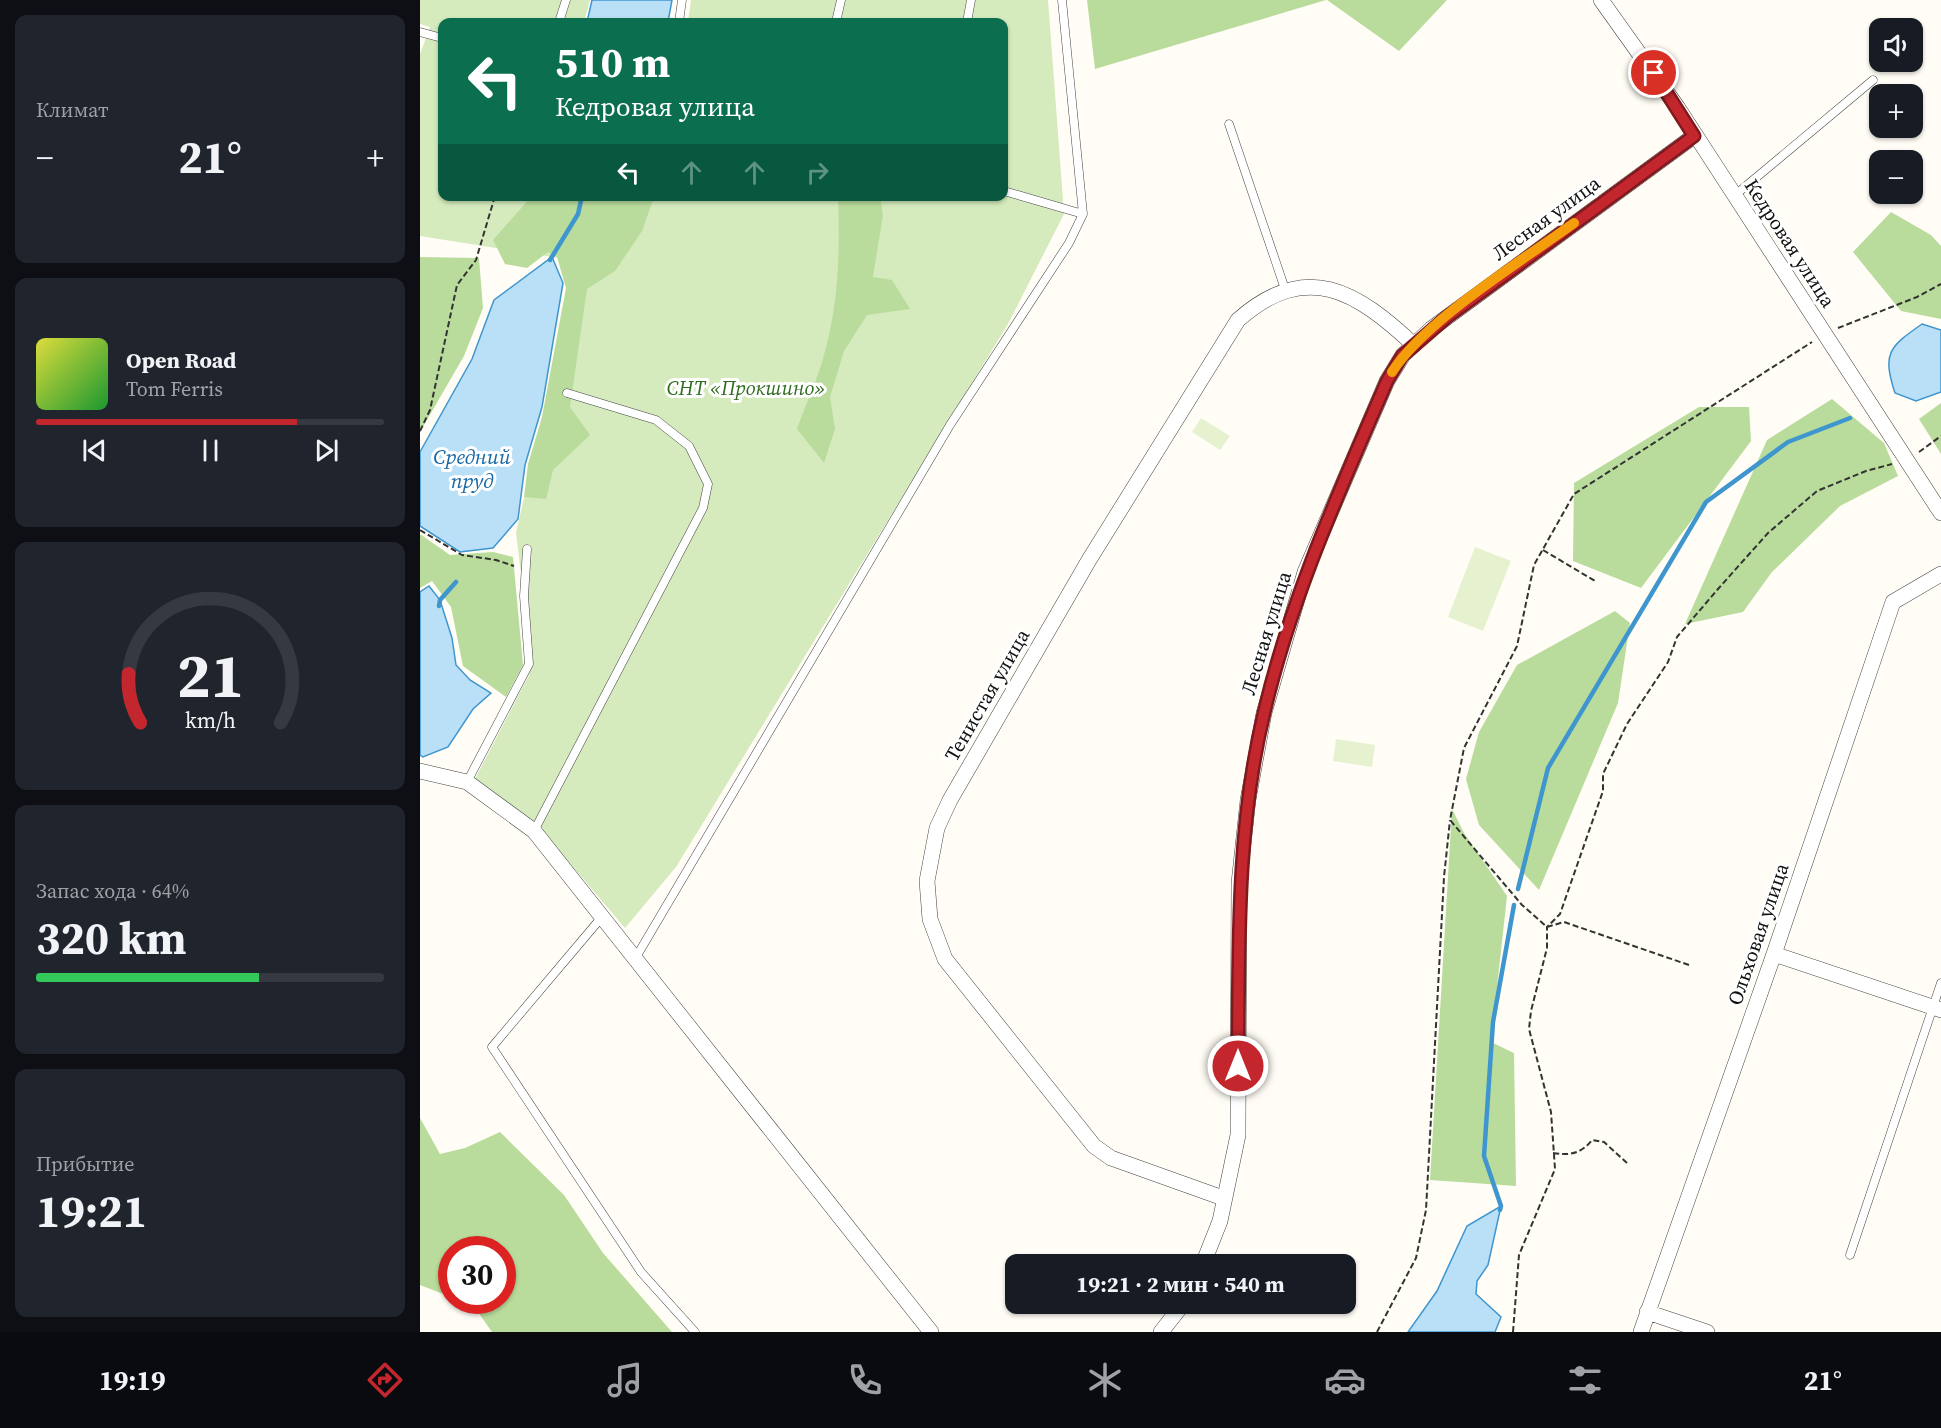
<!DOCTYPE html>
<html lang="ru">
<meta charset="utf-8">
<style>
body{margin:0;font-family:"Source Serif 4",serif;background:#20242c;color:#f1f3f6;height:100vh;display:flex;flex-direction:column;font-size:22px;white-space:nowrap}
*{box-sizing:border-box;margin:0}
p{font-size:20px;color:#9ea1a6}
.icon{flex:none;width:33px;height:33px;fill:none;stroke:currentColor;stroke-width:2;stroke-linecap:round;stroke-linejoin:round}
.map{position:relative;flex:1;overflow:hidden}
.sheet{display:flex;flex-direction:column;gap:15px;padding:15px;background:#0d0f14;width:420px}
.sheet>*{flex:none}
.banner{position:absolute;left:18px;top:18px;width:570px;height:183px;border-radius:12px;box-shadow:0 2px 4px #0004;background:#0b6e4f;color:#fff;overflow:hidden}
.controls{position:absolute;left:1449px;top:18px;display:grid;gap:12px}
.controls a{display:grid;place-items:center;width:54px;height:54px;border-radius:12px;background:#171b24;box-shadow:0 2px 4px #0004;font-size:30px}
.speed{position:absolute;left:18px;top:1236px;display:flex;gap:12px;font-size:30px;font-weight:700;text-align:center}
.speed>*{display:grid;place-content:center;width:78px;height:78px;border-radius:50%;background:#171b24;box-shadow:0 2px 4px #0004;line-height:1}
.speed .limit{border:9px solid #d22;background:#fff;color:#111}
.pin{position:absolute;display:grid;place-items:center;width:51px;height:51px;color:#fff;margin:-26px;border:3px solid #fff;border-radius:50%;box-shadow:0 2px 6px #0007}
.me{position:absolute;width:66px;margin:-33px;rotate:0deg;stroke-linejoin:round;filter:drop-shadow(0 0 4px #0008)}
.turn{display:flex;align-items:center;gap:21px;height:126px;padding:0 18px;font-size:27px}
.turn .icon{width:78px;height:78px;stroke-width:2.5}
.turn b{display:block;font-size:42px;line-height:51px}
.lanes{display:flex;align-items:center;height:57px;padding:0 18px;background:#0003;justify-content:center;gap:30px;direction:ltr}
.lanes .off{opacity:.35}
.big{font-size:45px;font-weight:700;line-height:1.1}
.sheet .card{flex:1;display:flex;flex-direction:column;justify-content:center;gap:9px;min-width:0;padding:0 21px;border-radius:12px;background:#20242c}
.sheet .dial{align-items:center;gap:0}
.dial svg{height:156px;overflow:visible;fill:none;stroke:#363941;stroke-width:7;stroke-linecap:round;text-anchor:middle}
.dial text{fill:#f1f3f6;stroke:none}
.song{display:flex;align-items:center;gap:18px}
.cover{width:72px;height:72px;border-radius:9px;background:linear-gradient(135deg,hsl(60 70% 55%),hsl(130 70% 35%))}
.played{height:6px;border-radius:3px;background:linear-gradient(90deg,#c4262e 75%,#363941 75%)}
.keys{display:flex;justify-content:space-around;direction:ltr}
.heat{display:flex;justify-content:space-between;align-items:center;font-size:33px;direction:ltr}
.charge{height:9px;border-radius:4px;background:linear-gradient(90deg,#34c759 64%,#363941 0)}
.trip{position:absolute;left:585px;top:1254px;width:351px;height:60px;border-radius:12px;background:#171b24;box-shadow:0 2px 4px #0004;font-weight:700;line-height:60px;text-align:center}
.tabs{display:flex;height:96px;justify-content:space-around;align-items:center;background:#090b0e;color:#9ea1a6}
.tabs .icon{width:42px;height:42px}
.tabs .selected{color:#c4262e}
.tabs b{font-size:27px;color:#f1f3f6}
main{display:flex;flex:1;min-height:0}
.map>svg:first-child{display:block}
.green{fill:#d5ebbd}
.forest{fill:#b9dc9c}
.pitch{fill:#e6f2cf}
.water{fill:#b9e0f7;stroke:#3f96cf;stroke-width:1.5}
.lines{fill:none;stroke-linecap:round;stroke-linejoin:round}
.stream{stroke:#3f96cf;stroke-width:4.5}
.lane-casing{stroke:#444;stroke-width:9}
.street-casing{stroke:#444;stroke-width:16}
.path{stroke:#333;stroke-width:2;stroke-dasharray:6 3;stroke-linecap:butt}
.lane{stroke:#fff;stroke-width:8}
.street{stroke:#fff;stroke-width:15}
.route-casing{stroke:#7f191e;stroke-width:15}
.route{stroke:#c4262e;stroke-width:10}
.slow{stroke:#f59e0b;stroke-width:10}
.labels{text-anchor:middle;dominant-baseline:central;stroke-width:6;stroke-linejoin:round;paint-order:stroke}
.street-label{font-size:20px;fill:#111;stroke:#fff}
.park-label{font-size:20px;font-style:italic;fill:#2f6b1f;stroke:#fff}
.water-label{font-size:21px;font-style:italic;fill:#1768a6;stroke:#fff}
</style>
<main>
<section class="sheet">
<div class="card"><p>Климат</p>
<div class="heat"><a>−</a><b class="big">21°</b><a>+</a></div>
</div>
<div class="card">
<div class="song"><i class="cover"></i><div><b>Open Road</b><p>Tom Ferris</p></div></div>
<div class="played"></div>
<div class="keys"><svg class="icon" aria-label="previous" viewBox="0 0 24 24"><path d="M18 5L8 12l10 7zM5 5v14"/></svg><svg class="icon" aria-label="pause" viewBox="0 0 24 24"><path d="M8 5v14M16 5v14"/></svg><svg class="icon" aria-label="next" viewBox="0 0 24 24"><path d="M6 5l10 7-10 7zM19 5v14"/></svg></div>
</div>
<div class="card dial"><svg viewBox="0 0 100 80">
<path d="M14 69A42 42 0 1 1 86 69"/>
<path d="M14 69A42 42 0 0 1 8 44" stroke="#c4262e"/>
<text x="50" y="56" font-size="32" font-weight="700">21</text>
<text x="50" y="72" font-size="11">km/h</text>
</svg></div>
<div class="card"><p>Запас хода · 64%</p><b class="big">320 km</b><div class="charge"></div></div>
<div class="card"><p>Прибытие</p><b class="big">19:21</b></div>
</section>
<div class="map">
<svg width="1521" height="1332" viewBox="0 0 1521 1332">
<rect width="100%" height="100%" fill="#fffdf5"/>
<path class="green" d="M 0,0 L 170,0 L 164,22 L 22,22 L 22,196 L 584,196 L 584,22 L 268,22 L 271,0 L 628,0 L 644,214 L 588,324 L 256,867 L 205,928 L 113,820 L 54,781 L 109,675 L 112,661 L 96,533 L 158,261 L 0,236 L 0,54 L 10,27 L 0,24 Z"/>
<path class="forest" d="M 667,0 L 906,0 L 675,69 Z
M 907,0 L 1027,0 L 979,51 Z
M 111,197 L 234,197 L 222,231 L 195,271 L 167,289 L 150,407 L 170,435 L 133,470 L 126,499 L 104,497 L 108,464 L 122,417 L 146,288 L 137,257 L 128,252 L 107,268 L 85,264 L 73,240 Z
M 418,197 L 460,197 L 463,215 L 453,277 L 472,280 L 490,309 L 447,315 L 424,351 L 410,397 L 415,429 L 404,463 L 377,429 C 386,403 399,377 405,351 C 419,300 420,249 418,197 Z
M 1471,212 L 1511,235 L 1521,246 L 1521,319 L 1481,311 L 1433,252 Z
M 0,257 L 59,258 L 63,308 L 44,356 L 0,432 Z
M 1412,399 L 1464,443 L 1478,476 L 1420,506 L 1352,572 L 1323,612 L 1265,624 L 1347,440 Z
M 1521,403 L 1521,454 L 1499,419 Z
M 1279,407 L 1329,407 L 1331,441 L 1221,588 L 1153,561 L 1154,483 Z
M 0,534 L 30,555 L 73,552 L 93,557 L 103,665 L 86,697 L 43,666 L 31,607 L 12,581 L 0,588 Z
M 1195,611 L 1210,623 L 1198,703 L 1119,890 L 1059,825 L 1046,779 L 1059,732 L 1097,665 Z
M 1032,809 L 1044,833 L 1087,896 L 1071,1042 L 1094,1053 L 1096,1186 L 1010,1180 Z
M 0,1118 L 20,1154 L 45,1148 L 80,1132 L 144,1195 L 183,1253 L 252,1332 L 72,1332 L 53,1305 L 42,1301 L 82,1300 L 82,1250 L 32,1250 L 31,1297 L 0,1285 Z"/>
<path class="pitch" d="M 781,418 L 810,436 L 800,450 L 772,432 Z
M 1055,547 L 1091,561 L 1063,631 L 1028,617 Z
M 916,739 L 955,745 L 952,767 L 913,761 Z"/>
<path class="water" d="M 172,0 L 252,0 L 248,22 L 167,22 Z
M 132,257 L 143,283 L 122,407 L 105,465 L 98,519 L 73,548 L 40,552 L 0,526 L 0,452 L 52,359 L 74,300 Z
M 1502,324 L 1521,330 L 1521,392 L 1496,401 L 1475,393 C 1462,353 1469,347 1502,324 Z
M 9,586 L 20,600 L 32,638 L 36,665 L 50,680 L 71,693 L 53,709 L 28,747 L 3,757 L 0,755 L 0,592 Z
M 1081,1206 L 1068,1265 L 1057,1281 L 1056,1294 L 1081,1317 L 1075,1332 L 988,1332 L 1017,1291 L 1047,1226 Z"/>
<g class="lines">
<path class="stream" d="M 130,260 L 158,214 L 162,196
M 19,606 L 20,600 L 36,582
M 1098,889 L 1128,768 L 1286,502 L 1368,442 L 1430,418
M 1080,1210 L 1081,1206 L 1064,1156 L 1073,1022 L 1094,905"/>
<g class="lane-casing">
<path id="lane" d="M 139,22 L 146,0
M 259,22 L 262,0
M 416,22 L 421,0
M 547,22 L 551,0
M 0,32 L 22,38
M 809,124 L 866,292
M 584,191 L 663,214
M 1314,196 L 1453,80
M 47,782 L 109,664 L 104,596 L 107,549
M 114,831 L 283,508 L 288,484 L 269,446 L 236,420 L 147,393
M 181,918 L 72,1047 L 221,1272 L 275,1332
M 215,959 L 530,425 L 649,243 L 663,214 L 642,0
M 1430,1255 L 1521,983"/>
</g>
<g class="street-casing">
<path id="street" d="M 1181,0 L 1258,108 L 1521,513
M 0,771 L 47,782 L 114,831 L 511,1332
M 1354,954 L 1521,1010
M 803,1198 L 691,1158 L 674,1146 L 525,959 L 510,919 L 507,881 L 517,828 L 530,800 L 669,560 L 818,320 C 887,259 937,292 994,345
M 783,1264 L 800,1221 L 818,1135 L 819,883 L 828,800 L 844,713 L 885,572 L 967,381 L 983,355 L 1011,329 L 1274,136
M 1227,1312 L 1287,1332
M 741,1332 L 763,1304
M 1221,1332 L 1354,954 L 1473,602 L 1521,574"/>
</g>
<path class="path" d="M 1418,328 L 1497,297 L 1521,284
M 0,431 L 10,410 L 37,285 L 56,260 L 75,196
M 1499,452 L 1521,436
M 0,530 L 42,555 L 76,560 L 94,566
M 1123,550 L 1175,581
M 1269,965 L 1144,922 L 1127,927 L 1102,905 L 1030,820 L 1044,748 L 1097,646 L 1114,565 L 1154,494 L 1392,342
M 1133,1153 C 1150,1156 1162,1153 1172,1140 L 1184,1142 L 1207,1163
M 957,1332 L 996,1258 L 1006,1210 L 1024,877 L 1030,820
M 1093,1332 L 1099,1255 L 1135,1169 L 1131,1112 L 1109,1029 L 1111,1011 L 1127,948 L 1127,927 L 1140,914 L 1183,791 L 1183,774 L 1207,724 L 1248,662 L 1257,637 L 1298,589 L 1348,533 L 1397,491 L 1446,471 L 1472,464"/>
<use href="#lane" class="lane"/>
<use href="#street" class="street"/>
</g>
<g class="lines">
<g class="route-casing">
<path id="route" d="M 818,1066 C 819,948 816,829 844,713 C 871,597 920,490 967,381 L 982,356 L 1027,317 L 1274,136 L 1234,73"/>
</g>
<use href="#route" class="route"/>
<path class="slow" d="M 972,372 C 1005,320 1102,261 1154,223"/>
</g>
<g class="labels">
<g class="street-label">
<text transform="translate(1126 218) rotate(-36)">Лесная улица</text>
<text transform="translate(1370 243) rotate(57)">Кедровая улица</text>
<text transform="translate(846 633) rotate(-73)">Лесная улица</text>
<text transform="translate(567 695) rotate(-60)">Тенистая улица</text>
<text transform="translate(1338 934) rotate(-71)">Ольховая улица</text>
</g>
<g class="park-label">
<text x="326" y="388">СНТ «Прокшино»</text>
</g>
<g class="water-label">
<text x="52" y="456">Средний<tspan x="52" dy="24">пруд</tspan></text>
</g>
</g>
</svg>
<div class="controls">
<a><svg class="icon" aria-label="sound" viewBox="0 0 24 24"><path d="M4 9h4l5-4v14l-5-4H4zM17 9q2 3 0 6"/></svg></a>
<a>+</a>
<a>−</a>
</div>
<div class="speed"><div class="limit">30</div></div>
<div class="pin" style="left:1234px;top:73px;background:#d93025"><svg class="icon" aria-label="arrive" viewBox="0 0 24 24"><path d="M6 21V4h12l-3 4 3 4H6"/></svg></div>
<svg class="me" style="left:818px;top:1066px" viewBox="-20 -20 40 40"><circle r="17" fill="#c4262e" stroke="#fff" stroke-width="3"/><path d="M0-11L8 9 0 5-8 9z" fill="#fff"/></svg>
<div class="trip">19:21 · 2 мин · 540 m</div>
<div class="banner">
<div class="turn"><svg class="icon" aria-label="left" viewBox="0 0 24 24"><path d="M17 20v-9H6M10 6l-5 5 5 5"/></svg><div><b>510 m</b>Кедровая улица</div></div>
<div class="lanes"><svg class="icon" aria-label="left" viewBox="0 0 24 24"><path d="M17 20v-9H6M10 6l-5 5 5 5"/></svg><svg class="icon off" aria-label="ahead" viewBox="0 0 24 24"><path d="M12 20V5M6 11l6-6 6 6"/></svg><svg class="icon off" aria-label="ahead" viewBox="0 0 24 24"><path d="M12 20V5M6 11l6-6 6 6"/></svg><svg class="icon off" aria-label="right" viewBox="0 0 24 24"><path d="M7 20v-9h11M14 6l5 5-5 5"/></svg></div>
</div>
</div>
</main>
<nav class="tabs">
<b>19:19</b>
<svg class="icon selected" aria-label="directions" viewBox="0 0 24 24"><path d="M12 3l9 9-9 9-9-9zM9 14v-3h6M13 9l2 2-2 2"/></svg>
<svg class="icon" aria-label="music" viewBox="0 0 24 24"><path d="M9 18V5l10-2v13"/><circle cx="6" cy="18" r="3"/><circle cx="16" cy="16" r="3"/></svg>
<svg class="icon" aria-label="phone" viewBox="0 0 24 24"><path d="M5 4h4l2 5-3 2q2 4 5 5l2-3 5 2v4C11 20 4 13 5 4z"/></svg>
<svg class="icon" aria-label="climate" viewBox="0 0 24 24"><path d="M12 3v18M4 7l16 10M4 17L20 7"/></svg>
<svg class="icon" aria-label="car" viewBox="0 0 24 24"><path d="M5 17H2v-5l4-1 3-4h7l3 4 3 1v5h-3M9 17h6M6 11h13"/><circle cx="7" cy="17" r="2"/><circle cx="17" cy="17" r="2"/></svg>
<svg class="icon" aria-label="filters" viewBox="0 0 24 24"><path d="M4 7h16M4 17h16"/><circle cx="9" cy="7" r="2"/><circle cx="15" cy="17" r="2"/></svg>
<b>21°</b>
</nav>
